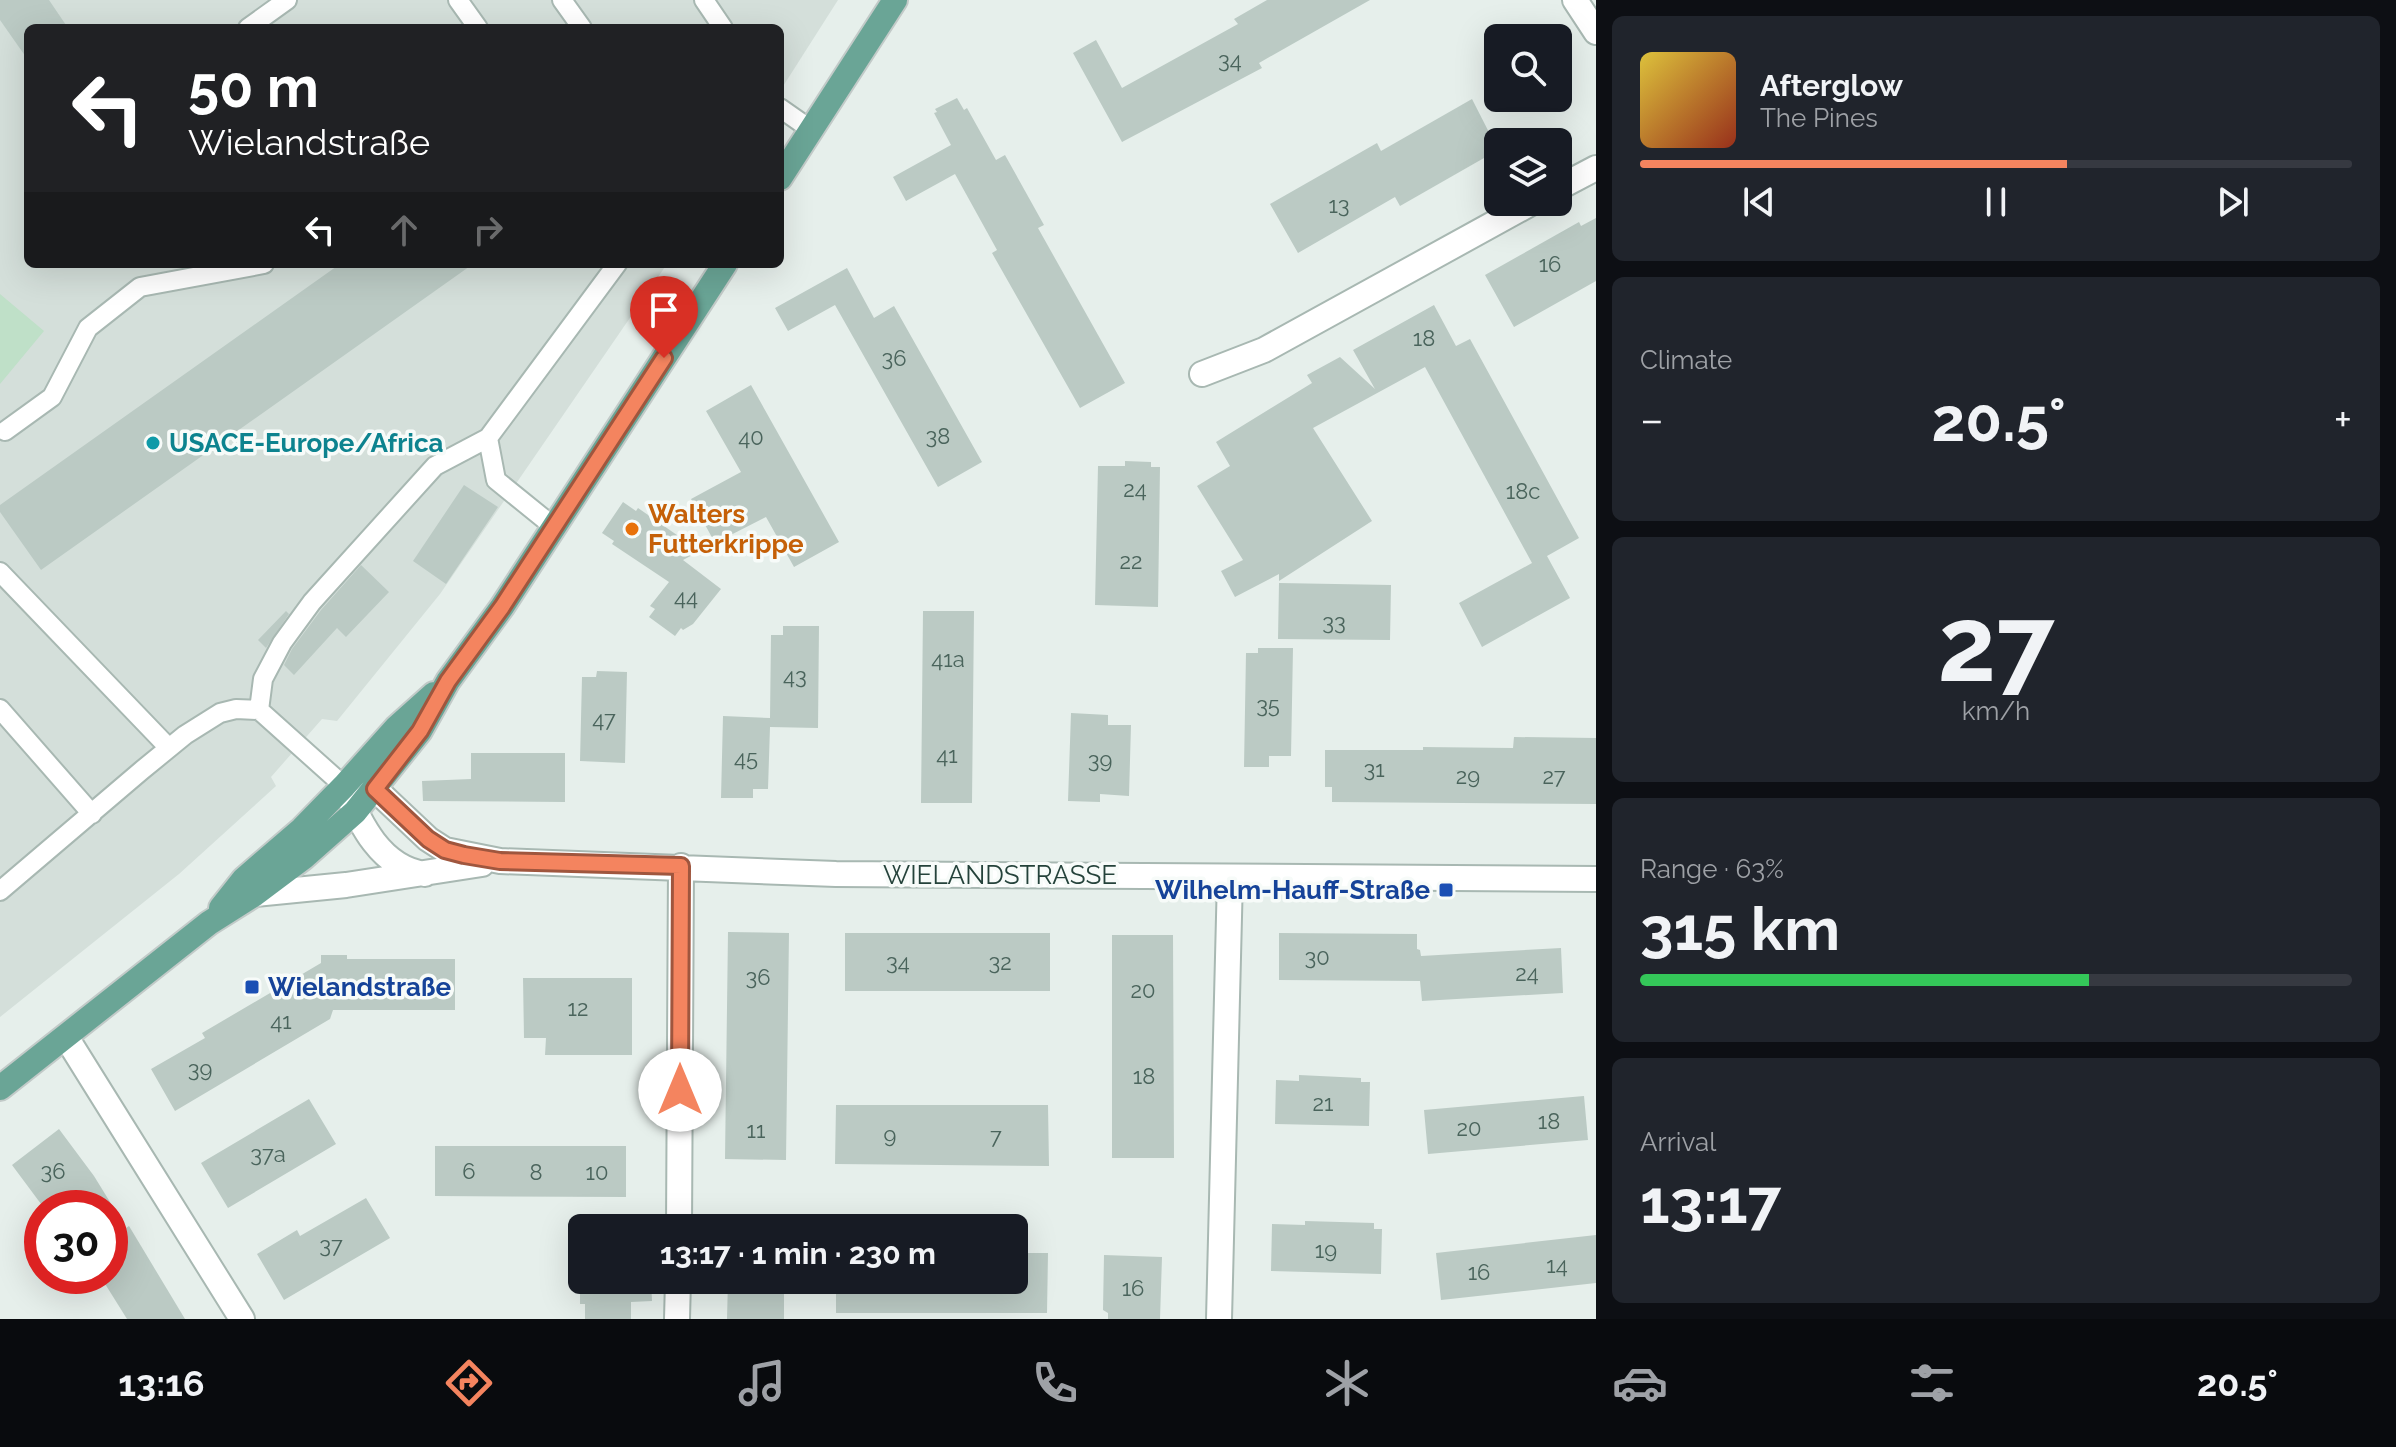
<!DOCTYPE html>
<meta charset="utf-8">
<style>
body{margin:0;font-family:Raleway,sans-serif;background:#20242c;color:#f1f3f6;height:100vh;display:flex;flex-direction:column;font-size:30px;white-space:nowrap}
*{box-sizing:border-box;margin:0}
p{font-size:26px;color:#9ea1a6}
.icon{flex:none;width:44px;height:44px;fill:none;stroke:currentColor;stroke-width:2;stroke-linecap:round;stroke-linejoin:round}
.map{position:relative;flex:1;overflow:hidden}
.drawer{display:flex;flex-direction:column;gap:16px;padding:16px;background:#0d0f14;width:800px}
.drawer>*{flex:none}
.guide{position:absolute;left:24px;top:24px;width:760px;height:244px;border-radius:12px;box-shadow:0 8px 32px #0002;background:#202124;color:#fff;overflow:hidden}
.tools{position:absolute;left:1484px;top:24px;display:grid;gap:16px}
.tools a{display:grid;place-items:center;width:88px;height:88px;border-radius:12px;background:#171b24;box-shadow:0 8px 32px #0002;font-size:40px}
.speed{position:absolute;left:24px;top:1190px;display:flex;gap:16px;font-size:40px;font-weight:700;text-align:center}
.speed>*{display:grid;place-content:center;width:104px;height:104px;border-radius:50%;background:#171b24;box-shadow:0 8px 32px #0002;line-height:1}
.speed .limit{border:12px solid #d22;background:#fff;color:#111}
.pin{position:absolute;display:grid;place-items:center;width:68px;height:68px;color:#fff;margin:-82px -34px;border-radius:50% 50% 50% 0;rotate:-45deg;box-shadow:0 0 8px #0007}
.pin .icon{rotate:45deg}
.me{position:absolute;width:88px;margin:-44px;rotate:0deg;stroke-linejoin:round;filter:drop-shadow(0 0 6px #0008)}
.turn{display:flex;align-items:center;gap:28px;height:168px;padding:0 32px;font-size:36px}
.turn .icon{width:104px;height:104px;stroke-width:2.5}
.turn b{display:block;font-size:56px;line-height:68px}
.lanes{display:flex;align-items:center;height:76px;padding:0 32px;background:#0003;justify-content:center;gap:40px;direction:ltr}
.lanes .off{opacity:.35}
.big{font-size:60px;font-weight:700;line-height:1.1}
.drawer .tile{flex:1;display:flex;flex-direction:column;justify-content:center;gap:12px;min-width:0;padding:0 28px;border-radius:12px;background:#20242c}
.drawer .dial{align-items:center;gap:0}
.dial b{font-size:104px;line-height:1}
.song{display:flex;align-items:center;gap:24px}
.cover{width:96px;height:96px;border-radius:12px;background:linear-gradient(135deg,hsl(50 70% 55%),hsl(10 70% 35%))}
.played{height:8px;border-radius:4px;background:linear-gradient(90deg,#f4845f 60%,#363941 60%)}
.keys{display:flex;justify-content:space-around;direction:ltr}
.heat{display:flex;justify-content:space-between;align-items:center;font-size:44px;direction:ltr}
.charge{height:12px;border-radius:6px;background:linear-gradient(90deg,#34c759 63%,#363941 0)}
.trip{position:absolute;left:568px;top:1214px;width:460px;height:80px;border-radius:12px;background:#171b24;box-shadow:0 8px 32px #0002;font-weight:700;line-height:80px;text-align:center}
.tabs{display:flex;height:128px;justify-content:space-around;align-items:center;background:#090b0e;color:#9ea1a6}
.tabs .icon{width:56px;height:56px}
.tabs .selected{color:#f4845f}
.tabs b{font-size:36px;color:#f1f3f6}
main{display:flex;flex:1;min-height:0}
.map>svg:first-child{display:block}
.built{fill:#d4dfda}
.green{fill:#bfe0c8}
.building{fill:#bbcac4}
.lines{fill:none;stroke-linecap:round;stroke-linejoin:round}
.lane-casing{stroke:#a8b8b2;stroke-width:22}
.street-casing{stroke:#a8b8b2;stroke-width:28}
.primary-casing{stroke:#c2cac8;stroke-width:28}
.lane{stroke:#fff;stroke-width:18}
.street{stroke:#fff;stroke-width:24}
.primary{stroke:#6aa596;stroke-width:24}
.route-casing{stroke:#9f563e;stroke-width:20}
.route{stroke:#f4845f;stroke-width:14}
.culture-dot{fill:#0f9aa8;stroke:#f7fbf9;stroke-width:3}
.food-dot{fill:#e8710a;stroke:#f7fbf9;stroke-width:3}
.transit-dot{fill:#1a4fb4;stroke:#f7fbf9;stroke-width:3}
.labels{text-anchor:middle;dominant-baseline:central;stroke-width:7;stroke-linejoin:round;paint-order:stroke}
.number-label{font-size:22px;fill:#4a645c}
.culture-label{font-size:26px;font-weight:bold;fill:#0d838f;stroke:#f7fbf9;text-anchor:start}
.food-label{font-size:26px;font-weight:bold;fill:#c56008;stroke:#f7fbf9;text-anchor:start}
.street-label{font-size:26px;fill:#24423a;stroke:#f7fbf9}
.transit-label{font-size:26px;font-weight:bold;fill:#164399;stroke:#f7fbf9;text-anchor:end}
</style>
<main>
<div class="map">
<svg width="1596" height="1319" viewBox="0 0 1596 1319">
<rect width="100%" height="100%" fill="#e6efeb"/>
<path class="built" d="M 0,0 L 838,0 L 780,91 L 780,28 L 28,28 L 28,264 L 667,264 L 440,594 L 337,721 L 322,719 L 271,777 L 276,786 L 179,874 L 0,1017 Z"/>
<path class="green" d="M 0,294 L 44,331 L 0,384 Z"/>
<path class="building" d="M 0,0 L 49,0 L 68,28 L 28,28 L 28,60 L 0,20 Z
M 1267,0 L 1370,0 L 1259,63 L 1262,68 L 1122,142 L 1073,53 L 1096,40 L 1122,88 L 1238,24 L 1234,19 Z
M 957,98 L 964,110 L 967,108 L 996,160 L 1005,155 L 1044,225 L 1038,228 L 1125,383 L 1080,408 L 992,253 L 997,250 L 955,174 L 906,201 L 893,177 L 951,145 L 934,113 L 937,112 L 935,109 Z
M 1472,99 L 1498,150 L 1400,206 L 1395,197 L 1298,253 L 1270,204 L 1377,143 L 1381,151 Z
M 1596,218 L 1596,281 L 1514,327 L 1485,275 L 1579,222 L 1581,226 Z
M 340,264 L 473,264 L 41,570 L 0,512 L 0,505 Z
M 847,268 L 874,318 L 894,306 L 982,462 L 938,487 L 835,305 L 788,331 L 775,308 Z
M 1434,305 L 1456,346 L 1470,339 L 1579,538 L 1547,556 L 1570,598 L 1482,647 L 1459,603 L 1532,563 L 1425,367 L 1313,428 L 1372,521 L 1279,581 L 1279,574 L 1235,597 L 1221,571 L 1243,560 L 1197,486 L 1230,466 L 1216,442 L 1312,383 L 1307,375 L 1340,357 L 1375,389 L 1353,350 Z
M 751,385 L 839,542 L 794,567 L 766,517 L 715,543 L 691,499 L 741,472 L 706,411 Z
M 1125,461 L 1151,462 L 1151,467 L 1160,467 L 1158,607 L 1095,605 L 1098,466 L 1125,466 Z
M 464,485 L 498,507 L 446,584 L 413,561 Z
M 623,502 L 636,511 L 638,508 L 700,551 L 683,560 L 721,589 L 693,624 L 683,630 L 681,628 L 675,636 L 649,617 L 655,609 L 650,606 L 669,582 L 612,544 L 614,541 L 602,533 Z
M 361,565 L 389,592 L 346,637 L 337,628 L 294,675 L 284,665 L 292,649 L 321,610 Z
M 1279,583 L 1391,585 L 1390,640 L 1278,639 Z
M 286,611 L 289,614 L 266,648 L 258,640 Z
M 923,611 L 974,611 L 972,803 L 921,803 Z
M 783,626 L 819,626 L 818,728 L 770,727 L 768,789 L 753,789 L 753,798 L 721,798 L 723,716 L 770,718 L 771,635 L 783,635 Z
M 1258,648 L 1293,648 L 1291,756 L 1269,756 L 1269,767 L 1244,767 L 1246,653 L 1258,653 Z
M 597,671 L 627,672 L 625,763 L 580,761 L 582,677 L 596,677 Z
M 1071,713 L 1108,715 L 1108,725 L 1131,725 L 1129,796 L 1100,794 L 1100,802 L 1068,801 Z
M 1514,737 L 1596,738 L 1596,804 L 1332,802 L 1332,787 L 1325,787 L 1325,750 L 1423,750 L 1423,747 L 1513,748 Z
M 471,753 L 565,753 L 565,802 L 423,801 L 422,781 L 471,779 Z
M 728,932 L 789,933 L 786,1160 L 725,1159 Z
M 845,933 L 1050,933 L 1050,991 L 845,991 Z
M 1279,933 L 1417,934 L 1417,949 L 1420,950 L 1421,956 L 1561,948 L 1563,993 L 1422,1001 L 1420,981 L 1279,980 Z
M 1112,935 L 1173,935 L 1174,1158 L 1112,1158 Z
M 321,955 L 347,955 L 347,959 L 455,959 L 455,1010 L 333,1010 L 330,1019 L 175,1111 L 151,1069 L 205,1038 L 202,1033 L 321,963 Z
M 523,978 L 632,978 L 632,1055 L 545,1055 L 546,1038 L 524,1038 Z
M 1299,1075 L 1361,1078 L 1361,1082 L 1370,1082 L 1369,1126 L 1275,1124 L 1276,1080 L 1299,1081 Z
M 1584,1096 L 1588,1140 L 1428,1154 L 1424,1110 Z
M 309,1099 L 336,1144 L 228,1208 L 201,1163 Z
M 836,1105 L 1048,1105 L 1049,1166 L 835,1164 Z
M 59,1129 L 94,1176 L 126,1228 L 129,1226 L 185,1319 L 127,1319 L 102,1279 L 110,1276 L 110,1208 L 44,1208 L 12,1165 Z
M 435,1146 L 626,1146 L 626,1197 L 435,1196 Z
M 366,1198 L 390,1238 L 284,1300 L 257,1254 L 297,1230 L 300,1236 Z
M 1305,1221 L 1374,1223 L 1374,1229 L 1382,1229 L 1381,1274 L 1271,1271 L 1272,1224 L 1305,1225 Z
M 1596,1235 L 1596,1283 L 1441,1300 L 1436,1253 Z
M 1014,1253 L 1048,1253 L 1047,1313 L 836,1313 L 836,1280 L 1014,1280 Z
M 1104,1255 L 1162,1257 L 1160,1319 L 1108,1319 L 1108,1313 L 1103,1310 Z
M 580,1280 L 651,1280 L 652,1301 L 631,1302 L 631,1319 L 585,1319 L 585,1304 L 580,1304 Z
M 728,1280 L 784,1280 L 784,1319 L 727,1319 Z"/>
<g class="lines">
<g class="lane-casing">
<path id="lane" d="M 458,0 L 478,28
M 562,0 L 582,28
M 704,0 L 723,28
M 248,28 L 287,0
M 780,108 L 810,129
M 5,431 L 52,397 L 88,328 L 140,287 L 264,264
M 488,438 L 496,480 L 554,527
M 0,572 L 169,748
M 0,709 L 92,814
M 259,710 L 263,679 L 282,643 L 312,602 L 435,466 L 488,438 L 617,264
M 0,891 L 141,771 L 185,735 L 220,713 L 236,709 L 259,710 L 344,786"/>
</g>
<g class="street-casing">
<path id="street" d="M 1575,0 L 1596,32
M 1558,188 L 1596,168
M 1202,374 L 1264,350 L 1533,202
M 425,874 C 381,868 360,824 344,786 L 375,789 L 428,839 L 445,850 L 500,861 L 836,874 L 1596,879
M 255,894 L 346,885 L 482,864
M 66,1037 L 242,1319
M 679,1228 L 681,866
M 677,1319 L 678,1280
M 1219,1319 L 1230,877"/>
</g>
<g class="primary-casing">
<path id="primary" d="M 780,178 L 895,0
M 221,908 L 244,879 L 302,829 L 344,786 L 396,728 L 434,694
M 0,1088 L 209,923 L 255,894 L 303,858 L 355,812 L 420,731 L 448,681 L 502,607 L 725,264"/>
</g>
<use href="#lane" class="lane"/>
<use href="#street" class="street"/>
<use href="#primary" class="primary"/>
</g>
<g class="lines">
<g class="route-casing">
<path id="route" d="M 664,358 L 502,607 L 448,681 L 420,731 L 375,789 L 428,839 L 445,850 L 464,855 L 500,861 L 681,866 L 680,1090"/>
</g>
<use href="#route" class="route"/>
</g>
<circle class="culture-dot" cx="153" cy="443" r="8"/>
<circle class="food-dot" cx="632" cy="529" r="8"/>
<g class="transit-dot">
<rect x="1438" y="882" width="16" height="16" rx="4"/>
<rect x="244" y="979" width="16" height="16" rx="4"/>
</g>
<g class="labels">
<g class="number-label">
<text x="1230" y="60">34</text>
<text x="1339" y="205">13</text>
<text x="1550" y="264">16</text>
<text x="1424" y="338">18</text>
<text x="894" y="358">36</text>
<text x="938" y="436">38</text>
<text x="751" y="437">40</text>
<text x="1135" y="489">24</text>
<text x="1523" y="491">18c</text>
<text x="1131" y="561">22</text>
<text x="686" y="597">44</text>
<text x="1334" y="622">33</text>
<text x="948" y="659">41a</text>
<text x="795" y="676">43</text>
<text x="1268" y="705">35</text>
<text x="604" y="719">47</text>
<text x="947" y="755">41</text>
<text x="746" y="758">45</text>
<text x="1100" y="760">39</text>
<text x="1374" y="769">31</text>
<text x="1468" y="776">29</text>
<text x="1554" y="776">27</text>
<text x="1317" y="957">30</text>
<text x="898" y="962">34</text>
<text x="1000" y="962">32</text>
<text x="1527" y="973">24</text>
<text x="758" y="977">36</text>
<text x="1143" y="990">20</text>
<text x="578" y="1008">12</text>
<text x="281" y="1021">41</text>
<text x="200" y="1069">39</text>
<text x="1144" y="1076">18</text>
<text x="1323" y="1103">21</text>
<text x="1549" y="1121">18</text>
<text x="1469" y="1128">20</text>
<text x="756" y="1130">11</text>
<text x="890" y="1135">9</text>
<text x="996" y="1136">7</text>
<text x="268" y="1154">37a</text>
<text x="53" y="1171">36</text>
<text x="469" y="1171">6</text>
<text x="536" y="1172">8</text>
<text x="597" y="1172">10</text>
<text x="331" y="1245">37</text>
<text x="1326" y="1250">19</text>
<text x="1557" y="1265">14</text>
<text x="1479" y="1272">16</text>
<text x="1133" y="1288">16</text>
</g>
<g class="culture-label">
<text x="169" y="443">USACE-Europe/Africa</text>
</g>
<g class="food-label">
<text x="648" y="514">Walters<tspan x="648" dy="30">Futterkrippe</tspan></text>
</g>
<g class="street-label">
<text x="1000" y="875">WIELANDSTRASSE</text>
</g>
<g class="transit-label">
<text x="1430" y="890">Wilhelm-Hauff-Straße</text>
<text x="268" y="987" text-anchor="start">Wielandstraße</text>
</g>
</g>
</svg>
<div class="tools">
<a><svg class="icon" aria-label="search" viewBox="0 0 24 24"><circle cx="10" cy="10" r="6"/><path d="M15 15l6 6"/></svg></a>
<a><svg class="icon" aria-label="layers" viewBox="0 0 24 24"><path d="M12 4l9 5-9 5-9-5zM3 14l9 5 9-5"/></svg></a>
</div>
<div class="speed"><div class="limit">30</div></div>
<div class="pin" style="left:664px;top:358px;background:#d93025"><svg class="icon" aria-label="arrive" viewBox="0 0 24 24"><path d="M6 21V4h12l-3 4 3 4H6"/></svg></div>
<svg class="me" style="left:680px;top:1090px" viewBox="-20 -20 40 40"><circle r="19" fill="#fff"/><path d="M0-13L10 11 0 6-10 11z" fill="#f4845f"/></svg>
<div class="trip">13:17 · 1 min · 230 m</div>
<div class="guide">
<div class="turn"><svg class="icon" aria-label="left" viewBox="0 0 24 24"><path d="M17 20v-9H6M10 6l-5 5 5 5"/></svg><div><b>50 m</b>Wielandstraße</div></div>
<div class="lanes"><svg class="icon" aria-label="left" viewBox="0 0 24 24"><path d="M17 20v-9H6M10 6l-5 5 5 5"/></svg><svg class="icon off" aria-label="ahead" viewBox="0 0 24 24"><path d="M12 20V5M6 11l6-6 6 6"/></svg><svg class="icon off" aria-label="right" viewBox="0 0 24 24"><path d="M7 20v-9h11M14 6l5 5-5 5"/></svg></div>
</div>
</div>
<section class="drawer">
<div class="tile">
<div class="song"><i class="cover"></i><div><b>Afterglow</b><p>The Pines</p></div></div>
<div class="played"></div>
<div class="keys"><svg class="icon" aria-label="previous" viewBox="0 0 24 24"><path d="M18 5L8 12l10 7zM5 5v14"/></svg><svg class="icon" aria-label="pause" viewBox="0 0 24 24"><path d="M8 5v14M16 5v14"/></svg><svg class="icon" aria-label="next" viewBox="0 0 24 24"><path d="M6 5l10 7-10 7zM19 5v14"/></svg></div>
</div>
<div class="tile"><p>Climate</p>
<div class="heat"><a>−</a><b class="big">20.5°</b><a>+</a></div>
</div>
<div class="tile dial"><b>27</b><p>km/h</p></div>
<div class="tile"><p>Range · 63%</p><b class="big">315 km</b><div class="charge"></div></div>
<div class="tile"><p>Arrival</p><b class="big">13:17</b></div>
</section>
</main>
<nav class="tabs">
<b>13:16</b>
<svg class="icon selected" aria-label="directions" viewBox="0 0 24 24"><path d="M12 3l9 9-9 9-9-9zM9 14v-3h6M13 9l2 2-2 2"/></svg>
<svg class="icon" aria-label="music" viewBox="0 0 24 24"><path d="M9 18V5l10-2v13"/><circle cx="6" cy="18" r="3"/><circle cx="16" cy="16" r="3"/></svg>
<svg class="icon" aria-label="phone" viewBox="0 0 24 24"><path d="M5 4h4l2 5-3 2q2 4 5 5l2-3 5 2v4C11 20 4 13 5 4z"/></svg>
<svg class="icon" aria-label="climate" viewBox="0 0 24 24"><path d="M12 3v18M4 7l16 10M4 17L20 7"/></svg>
<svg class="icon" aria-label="car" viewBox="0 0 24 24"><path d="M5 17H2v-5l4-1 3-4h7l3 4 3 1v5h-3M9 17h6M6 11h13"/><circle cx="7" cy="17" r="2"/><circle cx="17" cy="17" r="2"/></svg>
<svg class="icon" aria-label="filters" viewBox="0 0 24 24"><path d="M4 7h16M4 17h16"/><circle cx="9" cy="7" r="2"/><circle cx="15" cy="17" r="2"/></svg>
<b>20.5°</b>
</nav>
